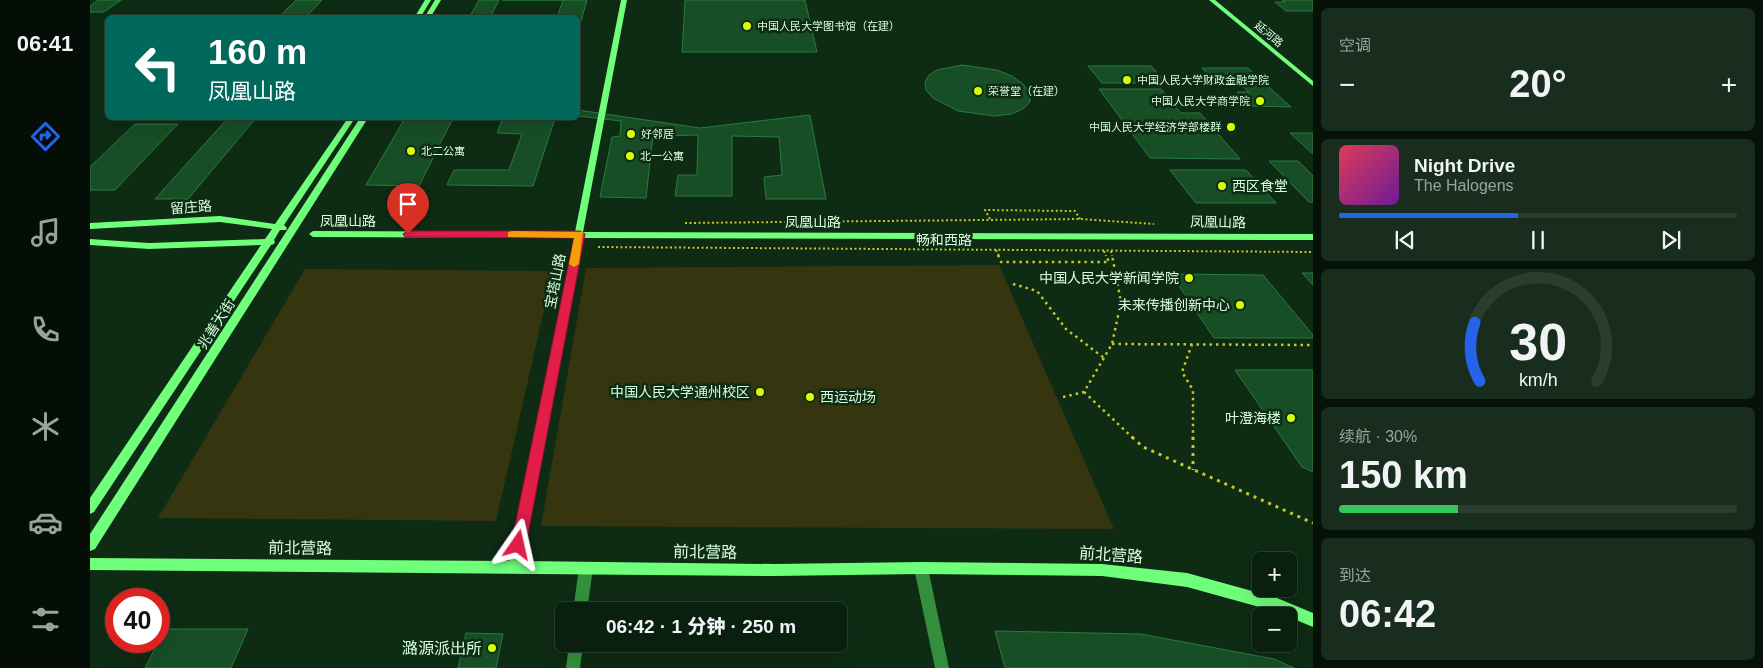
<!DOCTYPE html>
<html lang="zh">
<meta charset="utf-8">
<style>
body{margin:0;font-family:Helvetica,"Noto Sans SC",sans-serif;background:#182d1d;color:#f1f3f6;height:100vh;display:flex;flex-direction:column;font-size:19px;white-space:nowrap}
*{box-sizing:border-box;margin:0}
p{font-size:16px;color:#99a39e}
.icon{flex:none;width:28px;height:28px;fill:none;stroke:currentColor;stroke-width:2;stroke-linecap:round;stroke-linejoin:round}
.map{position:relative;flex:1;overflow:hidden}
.details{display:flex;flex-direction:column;gap:8px;padding:8px;background:#061208;width:450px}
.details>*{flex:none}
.hud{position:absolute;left:15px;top:15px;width:475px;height:105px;border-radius:8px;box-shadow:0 5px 20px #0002,0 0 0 1px #2a3e2f;background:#00695c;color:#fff;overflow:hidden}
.controls{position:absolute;left:1162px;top:552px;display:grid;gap:10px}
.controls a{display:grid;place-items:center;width:45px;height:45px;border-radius:8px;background:#0a200f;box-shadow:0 5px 20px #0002,0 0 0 1px #2a3e2f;font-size:25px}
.speed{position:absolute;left:15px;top:588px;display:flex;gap:10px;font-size:25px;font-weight:700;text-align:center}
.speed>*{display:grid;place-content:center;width:65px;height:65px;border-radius:50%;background:#0a200f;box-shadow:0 5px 20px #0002,0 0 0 1px #2a3e2f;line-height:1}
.speed .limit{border:8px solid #d22;background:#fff;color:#111}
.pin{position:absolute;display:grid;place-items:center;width:42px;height:42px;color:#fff;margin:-51px -21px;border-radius:50% 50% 50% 0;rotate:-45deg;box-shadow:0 0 5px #0007}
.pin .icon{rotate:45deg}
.me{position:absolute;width:55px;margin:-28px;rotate:11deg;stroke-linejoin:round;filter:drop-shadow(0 0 4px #0008)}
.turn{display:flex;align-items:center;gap:18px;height:105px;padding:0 20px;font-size:22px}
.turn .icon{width:65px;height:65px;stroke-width:2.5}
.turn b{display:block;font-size:35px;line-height:42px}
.big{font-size:38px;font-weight:800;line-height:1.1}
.details .card{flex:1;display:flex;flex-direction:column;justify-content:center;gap:8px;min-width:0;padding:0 18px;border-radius:8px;background:#182d1d}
.details .dial{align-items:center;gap:0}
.dial svg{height:130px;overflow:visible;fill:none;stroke:#2a3e2f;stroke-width:7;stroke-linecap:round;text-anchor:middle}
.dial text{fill:#f1f3f6;stroke:none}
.song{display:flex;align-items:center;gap:15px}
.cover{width:60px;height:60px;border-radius:8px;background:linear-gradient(135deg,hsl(350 70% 55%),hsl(280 70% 35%))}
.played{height:5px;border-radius:2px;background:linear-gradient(90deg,#2563eb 45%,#2a3e2f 45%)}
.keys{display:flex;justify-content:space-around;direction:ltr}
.heat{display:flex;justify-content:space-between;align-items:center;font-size:28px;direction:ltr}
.charge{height:8px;border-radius:4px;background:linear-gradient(90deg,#34c759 30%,#2a3e2f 0)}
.trip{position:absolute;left:465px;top:602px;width:292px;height:50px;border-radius:8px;background:#0a200f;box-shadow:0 5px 20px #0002,0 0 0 1px #2a3e2f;font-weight:800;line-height:50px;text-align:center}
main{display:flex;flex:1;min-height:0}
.tab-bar{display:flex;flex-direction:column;width:90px;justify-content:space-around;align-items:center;background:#040d06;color:#99a39e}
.tab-bar .icon{width:35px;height:35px}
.tab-bar .on{color:#2563eb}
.tab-bar b{font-size:22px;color:#f1f3f6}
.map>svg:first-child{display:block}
.green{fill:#353610}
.building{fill:#184e26;stroke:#287c3d}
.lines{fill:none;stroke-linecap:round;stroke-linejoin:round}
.path-far2{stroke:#c8c723;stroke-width:2;stroke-dasharray:2 2.5;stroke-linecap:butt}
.path-far1{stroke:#c8c723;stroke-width:2.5;stroke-dasharray:2.5 4;stroke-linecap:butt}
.path{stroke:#c8c723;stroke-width:3;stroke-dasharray:3 5;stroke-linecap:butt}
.street{fill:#348f3c;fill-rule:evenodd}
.secondary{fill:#6fff7a;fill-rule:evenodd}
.route{fill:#e11d48;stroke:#92132f}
.slow{fill:#f59e0b}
.poi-dot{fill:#d9ff04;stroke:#0e2b14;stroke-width:2}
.labels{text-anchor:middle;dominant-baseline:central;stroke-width:5;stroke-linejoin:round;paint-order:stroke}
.far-poi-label{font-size:11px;fill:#d8ffde;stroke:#0e2b14;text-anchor:start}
.far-street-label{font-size:11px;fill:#d8ffde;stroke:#0e2b14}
.poi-label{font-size:14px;fill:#d8ffde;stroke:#0e2b14;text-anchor:end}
.street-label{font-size:14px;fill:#d8ffde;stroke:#0e2b14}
.near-street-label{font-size:16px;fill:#d8ffde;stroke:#0e2b14}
.near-poi-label{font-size:16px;fill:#d8ffde;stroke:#0e2b14;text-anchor:end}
</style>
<main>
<nav class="tab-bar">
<b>06:41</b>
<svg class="icon on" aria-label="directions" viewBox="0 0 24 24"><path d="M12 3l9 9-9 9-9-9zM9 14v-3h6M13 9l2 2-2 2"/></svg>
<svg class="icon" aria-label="music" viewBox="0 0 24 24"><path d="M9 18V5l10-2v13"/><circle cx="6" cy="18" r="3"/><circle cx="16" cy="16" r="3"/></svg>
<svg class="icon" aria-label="phone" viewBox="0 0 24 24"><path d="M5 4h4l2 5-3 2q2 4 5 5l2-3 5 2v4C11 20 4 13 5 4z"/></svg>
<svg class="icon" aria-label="climate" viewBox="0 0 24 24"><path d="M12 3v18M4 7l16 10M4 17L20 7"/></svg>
<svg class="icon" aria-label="car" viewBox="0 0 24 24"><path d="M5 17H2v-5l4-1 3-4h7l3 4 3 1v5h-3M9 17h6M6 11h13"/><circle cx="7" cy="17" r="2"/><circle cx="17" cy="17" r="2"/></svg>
<svg class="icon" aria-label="filters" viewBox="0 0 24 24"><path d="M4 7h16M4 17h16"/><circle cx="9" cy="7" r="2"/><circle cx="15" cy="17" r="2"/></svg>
</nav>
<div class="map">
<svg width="1223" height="668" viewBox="0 0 1223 668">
<rect width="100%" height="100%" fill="#0e2b14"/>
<path class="green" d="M 909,265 L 1024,529 L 451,526 L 496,268 Z
M 215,269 L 463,271 L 406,521 L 68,518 Z"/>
<path class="building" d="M 8,0 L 31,0 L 14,12 L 0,12 L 0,6 Z
M 206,0 L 232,0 L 217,16 L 190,16 Z
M 389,0 L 409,0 L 400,18 L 379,18 Z
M 412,0 L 497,0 L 488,32 L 488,18 L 467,18 L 473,0 Z
M 595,0 L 715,0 L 727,52 L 592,52 Z
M 1192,0 L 1223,0 L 1223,11 L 1196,11 L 1185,2 L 1195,2 Z
M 872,65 L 907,70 L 922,76 L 933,84 L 940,93 L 940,102 L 933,109 L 921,114 L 904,116 L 868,111 L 843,98 L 836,90 L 835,82 L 839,75 L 847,70 Z
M 998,66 L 1061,66 L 1077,83 L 1012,83 Z
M 1112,68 L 1158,68 L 1201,107 L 1162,106 L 1147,92 L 1159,92 L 1144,78 L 1122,78 Z
M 1009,89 L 1071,89 L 1091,113 L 1110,113 L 1150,159 L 1060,158 Z
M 488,110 L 610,128 L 720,115 L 736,199 L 676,199 L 674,177 L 692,175 L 689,137 L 642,136 L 642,196 L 585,196 L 588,175 L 607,175 L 608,135 L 563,136 L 556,198 L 510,197 L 522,137 L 530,136 L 531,121 L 488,116 Z
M 315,118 L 363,118 L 329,186 L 276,185 Z
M 413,118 L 465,118 L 443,186 L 357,185 L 364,170 L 419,170 L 432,134 L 407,133 Z
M 137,119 L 165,119 L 98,199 L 65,199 Z
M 45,124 L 88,124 L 25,190 L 0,190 L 0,167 Z
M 1200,133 L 1223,133 L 1223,154 Z
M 1179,161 L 1208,161 L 1223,176 L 1223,202 L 1219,202 Z
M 1080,170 L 1156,170 L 1186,203 L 1106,203 Z
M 1212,273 L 1223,273 L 1223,285 Z
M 1081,274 L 1173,275 L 1223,335 L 1223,338 L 1124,338 Z
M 1145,370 L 1223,370 L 1223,472 L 1212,467 Z
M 75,629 L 158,629 L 141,668 L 55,668 Z
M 905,631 L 1051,634 L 1184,659 L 1204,668 L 915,668 Z
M 376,633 L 413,634 L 406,668 L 368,668 Z"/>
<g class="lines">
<path class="path-far2" d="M 900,219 L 895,210 L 985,211 L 990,219
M 595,223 L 990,219 L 1064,224
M 508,247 L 1223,252
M 906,250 L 909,256
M 1014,251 L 1016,256
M 1021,251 L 1022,256"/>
<path class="path-far1" d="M 908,255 L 911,262 L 1019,262 L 1016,255
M 923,284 L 947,291 L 976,329 L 1014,358
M 1022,344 L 1223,345
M 1102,344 L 1092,372 L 1103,390 L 1103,438
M 994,392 L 1043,438
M 973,397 L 994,392 L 1022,344 L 1031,302 L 1022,255"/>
<path class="path" d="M 1042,437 L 1053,447 L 1223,523
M 1103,437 L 1103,470"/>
<path class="street" d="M 496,562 L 501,563 L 503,568 L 497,611 L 483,611 L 489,568 L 491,563 Z
M 831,562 L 836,563 L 838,568 L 859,668 L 845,668 L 824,568 L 826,563 Z
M 479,644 L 493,644 L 490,668 L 476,668 Z"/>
<path class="secondary" d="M 335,0 L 341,0 L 330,18 L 324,18 Z
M 345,0 L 351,0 L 340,18 L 334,18 Z
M 531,0 L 537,0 L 493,232 L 1223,234 L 1223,240 L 492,238 L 432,561 L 684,564 L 831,562 L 1012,564 L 1097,573 L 1187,598 L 1223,613 L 1223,627 L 1187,612 L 1097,587 L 1012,576 L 831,574 L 684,576 L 0,570 L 0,558 L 419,561 L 484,238 L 223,237 L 219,234 L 223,231 L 485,232 Z
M 1119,0 L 1125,0 L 1223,81 L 1223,86 Z
M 258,118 L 265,118 L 194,225 L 197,228 L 196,230 L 190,230 L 184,240 L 185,242 L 184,244 L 181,245 L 4,512 L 0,514 L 0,498 L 171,245 L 59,249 L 0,245 L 0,239 L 59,243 L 175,239 L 182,229 L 130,222 L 0,229 L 0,223 L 130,216 L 185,224 Z
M 270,118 L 278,118 L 5,549 L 0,551 L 0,534 Z"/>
</g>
<path class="route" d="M 318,231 L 490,231 L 495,234 L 436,545 L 434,550 L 428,552 L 423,550 L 421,545 L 484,238 L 315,237 L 313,234 Z"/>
<path class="slow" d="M 422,231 L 493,232 L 489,264 L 484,267 L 479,264 L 484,238 L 418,237 L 418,232 Z"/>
<g class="poi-dot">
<circle cx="657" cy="26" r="5"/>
<circle cx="1037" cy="80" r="5"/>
<circle cx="888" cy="91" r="5"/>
<circle cx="1170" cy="101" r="5"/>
<circle cx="1141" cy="127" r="5"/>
<circle cx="541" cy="134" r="5"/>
<circle cx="321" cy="151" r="5"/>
<circle cx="540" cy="156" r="5"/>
<circle cx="1132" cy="186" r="5"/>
<circle cx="1099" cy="278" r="5"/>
<circle cx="1150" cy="305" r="5"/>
<circle cx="670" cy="392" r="5"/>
<circle cx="720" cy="397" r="5"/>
<circle cx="1201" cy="418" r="5"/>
<circle cx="402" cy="648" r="5"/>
</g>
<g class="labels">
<g class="far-poi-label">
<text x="667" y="26">中国人民大学图书馆（在建）</text>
<text x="1047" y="80">中国人民大学财政金融学院</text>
<text x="898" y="91">荣誉堂（在建）</text>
<text x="1160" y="101" text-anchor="end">中国人民大学商学院</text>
<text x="1131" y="127" text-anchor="end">中国人民大学经济学部楼群</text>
<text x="551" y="134">好邻居</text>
<text x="331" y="151">北二公寓</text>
<text x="550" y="156">北一公寓</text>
</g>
<g class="far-street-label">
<text transform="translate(1179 34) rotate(40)">延河路</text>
</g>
<g class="poi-label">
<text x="1142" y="186" text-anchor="start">西区食堂</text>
<text x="1089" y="278">中国人民大学新闻学院</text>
<text x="1140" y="305">未来传播创新中心</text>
<text x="660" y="392">中国人民大学通州校区</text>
<text x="730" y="397" text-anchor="start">西运动场</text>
<text x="1191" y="418">叶澄海楼</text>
</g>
<g class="street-label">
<text transform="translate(101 207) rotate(-4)">留庄路</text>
<text x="258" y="221">凤凰山路</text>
<text x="723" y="222">凤凰山路</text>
<text transform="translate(1128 222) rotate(1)">凤凰山路</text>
<text x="854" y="240">畅和西路</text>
<text transform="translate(465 281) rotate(-79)">宝塔山路</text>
<text transform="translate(126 324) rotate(-57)">兆善大街</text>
</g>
<g class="near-street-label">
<text transform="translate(210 548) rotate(1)">前北营路</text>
<text transform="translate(615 552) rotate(1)">前北营路</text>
<text transform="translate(1021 555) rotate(4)">前北营路</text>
</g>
<g class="near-poi-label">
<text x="392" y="648">潞源派出所</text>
</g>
</g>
</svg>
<div class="controls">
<a>+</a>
<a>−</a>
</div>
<div class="speed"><div class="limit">40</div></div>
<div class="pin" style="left:318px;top:234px;background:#d93025"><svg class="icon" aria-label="arrive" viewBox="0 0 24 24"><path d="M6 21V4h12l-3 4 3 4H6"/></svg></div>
<svg class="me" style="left:428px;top:545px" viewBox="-20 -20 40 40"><path d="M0-17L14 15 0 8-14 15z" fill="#e11d48" stroke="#fff" stroke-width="4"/></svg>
<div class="trip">06:42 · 1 分钟 · 250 m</div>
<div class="hud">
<div class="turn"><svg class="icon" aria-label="left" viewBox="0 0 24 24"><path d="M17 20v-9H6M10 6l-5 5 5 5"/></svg><div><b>160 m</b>凤凰山路</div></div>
</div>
</div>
<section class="details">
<div class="card"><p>空调</p>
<div class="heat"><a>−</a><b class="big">20°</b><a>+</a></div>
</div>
<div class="card">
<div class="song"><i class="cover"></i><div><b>Night Drive</b><p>The Halogens</p></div></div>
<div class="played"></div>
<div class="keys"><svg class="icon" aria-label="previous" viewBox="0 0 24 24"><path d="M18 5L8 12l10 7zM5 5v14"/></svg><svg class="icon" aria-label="pause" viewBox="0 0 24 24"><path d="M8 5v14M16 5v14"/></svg><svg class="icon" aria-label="next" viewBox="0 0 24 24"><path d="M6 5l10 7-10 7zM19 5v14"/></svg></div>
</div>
<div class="card dial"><svg viewBox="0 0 100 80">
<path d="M14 69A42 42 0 1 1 86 69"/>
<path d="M14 69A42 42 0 0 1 11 33" stroke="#2563eb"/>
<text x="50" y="56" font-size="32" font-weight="700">30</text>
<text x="50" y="72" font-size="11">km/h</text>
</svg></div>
<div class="card"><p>续航 · 30%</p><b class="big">150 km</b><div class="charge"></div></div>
<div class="card"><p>到达</p><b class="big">06:42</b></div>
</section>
</main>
